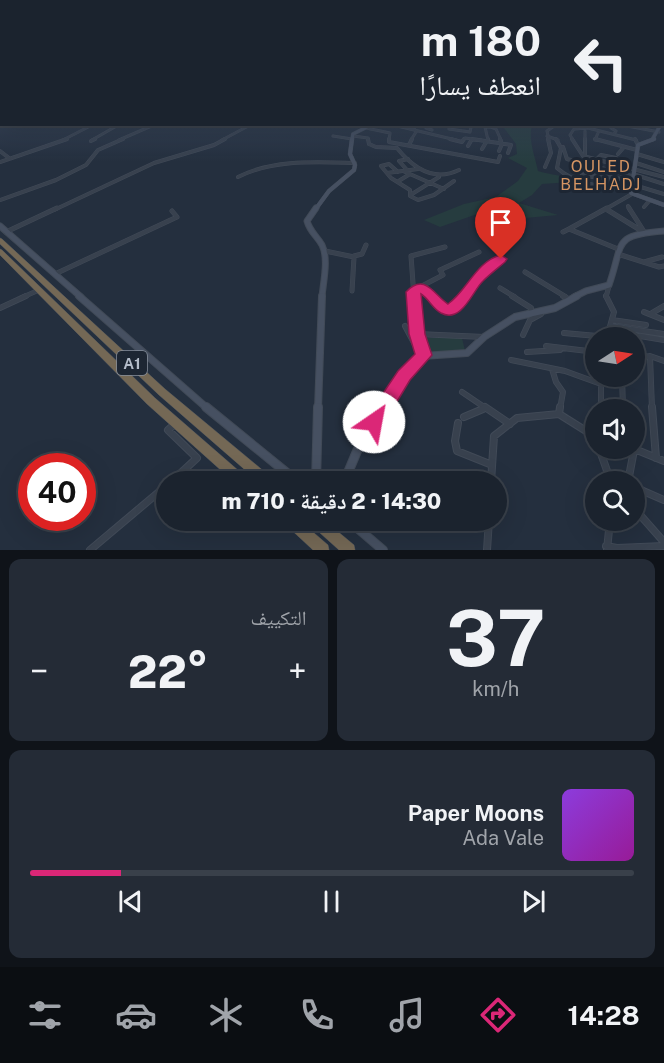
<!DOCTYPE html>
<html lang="ar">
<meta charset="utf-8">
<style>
body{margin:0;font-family:"Public Sans","Noto Naskh Arabic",sans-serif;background:#242b36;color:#f1f3f6;direction:rtl;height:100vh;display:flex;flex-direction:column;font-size:22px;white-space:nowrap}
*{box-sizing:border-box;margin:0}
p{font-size:20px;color:#a0a4aa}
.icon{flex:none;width:33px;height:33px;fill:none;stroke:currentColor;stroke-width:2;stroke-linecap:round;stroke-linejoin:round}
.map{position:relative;height:550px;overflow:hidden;direction:ltr}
.sheet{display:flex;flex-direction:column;gap:9px;padding:9px;background:#0f1319;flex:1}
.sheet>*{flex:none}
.hud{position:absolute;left:0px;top:0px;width:664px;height:126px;box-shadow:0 6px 24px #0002,0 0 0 2px #39404a;direction:rtl;background:#1b232e;color:#f1f3f6;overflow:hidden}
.needle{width:39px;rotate:78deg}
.buttons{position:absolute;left:585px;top:327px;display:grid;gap:12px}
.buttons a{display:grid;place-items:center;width:60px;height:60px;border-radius:50%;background:#1b232e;box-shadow:0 6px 24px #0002,0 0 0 2px #39404a;font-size:30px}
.speed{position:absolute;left:18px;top:453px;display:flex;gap:12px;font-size:30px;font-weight:700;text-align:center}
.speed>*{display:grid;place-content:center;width:78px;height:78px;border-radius:50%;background:#1b232e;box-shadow:0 6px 24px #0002,0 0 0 2px #39404a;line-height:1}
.speed .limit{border:9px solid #d22;background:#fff;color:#111}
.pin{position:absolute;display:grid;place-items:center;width:51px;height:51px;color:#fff;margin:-62px -26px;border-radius:50% 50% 50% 0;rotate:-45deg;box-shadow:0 0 6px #0007}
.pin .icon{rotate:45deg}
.me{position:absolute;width:66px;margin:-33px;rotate:33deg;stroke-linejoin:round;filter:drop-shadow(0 0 4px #0008)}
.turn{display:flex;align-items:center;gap:21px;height:126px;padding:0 24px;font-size:27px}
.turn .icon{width:78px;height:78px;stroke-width:2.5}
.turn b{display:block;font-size:42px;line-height:51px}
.big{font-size:45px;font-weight:800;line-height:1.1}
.sheet .widget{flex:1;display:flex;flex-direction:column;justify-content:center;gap:9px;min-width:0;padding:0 21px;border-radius:12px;background:#242b36}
.sheet .dial{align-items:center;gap:0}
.dial b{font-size:78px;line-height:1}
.song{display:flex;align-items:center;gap:18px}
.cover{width:72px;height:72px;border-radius:9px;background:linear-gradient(135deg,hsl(270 70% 55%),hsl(300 70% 35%))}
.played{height:6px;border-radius:3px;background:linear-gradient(90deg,#db2777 15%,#39404a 15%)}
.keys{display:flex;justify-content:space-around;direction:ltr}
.heat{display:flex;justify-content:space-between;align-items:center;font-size:33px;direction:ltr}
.sheet .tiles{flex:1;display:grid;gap:9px;grid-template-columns:1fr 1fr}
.widget:last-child{grid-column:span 2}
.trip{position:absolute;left:156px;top:471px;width:351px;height:60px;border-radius:30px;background:#1b232e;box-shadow:0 6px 24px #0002,0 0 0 2px #39404a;font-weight:800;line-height:60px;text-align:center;direction:rtl}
.tab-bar{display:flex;height:96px;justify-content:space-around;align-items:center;background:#0b0e12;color:#a0a4aa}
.tab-bar .icon{width:42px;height:42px}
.tab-bar .selected{color:#db2777}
.tab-bar b{font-size:27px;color:#f1f3f6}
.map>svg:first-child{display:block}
.green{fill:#263c3f}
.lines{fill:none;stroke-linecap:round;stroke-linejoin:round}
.street-far4-casing{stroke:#414a57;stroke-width:3}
.street-far3-casing{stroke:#414a57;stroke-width:4}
.street-far2-casing{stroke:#414a57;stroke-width:5}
.street-far1-casing{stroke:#414a57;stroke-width:6}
.street-casing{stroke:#414a57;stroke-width:8}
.secondary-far4-casing{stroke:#414a57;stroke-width:4}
.secondary-far3-casing{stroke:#414a57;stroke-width:4.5}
.secondary-far2-casing{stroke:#414a57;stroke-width:7}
.secondary-far1-casing{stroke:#414a57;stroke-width:8}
.secondary-casing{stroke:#414a57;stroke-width:10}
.highway-casing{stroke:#434c59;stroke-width:1}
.street-far4{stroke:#38414e;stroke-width:2}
.street-far3{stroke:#38414e;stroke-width:3}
.street-far2{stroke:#38414e;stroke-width:4}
.street-far1{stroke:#38414e;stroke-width:4.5}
.street{stroke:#38414e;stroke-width:6}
.secondary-far4{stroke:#465061;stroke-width:3}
.secondary-far3{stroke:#465061;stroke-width:4}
.secondary-far2{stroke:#465061;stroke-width:5}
.secondary-far1{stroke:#465061;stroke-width:6}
.secondary{stroke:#465061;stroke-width:8}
.highway{fill:#746855;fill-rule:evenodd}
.route{fill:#db2777;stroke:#8e194d;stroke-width:1.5}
.labels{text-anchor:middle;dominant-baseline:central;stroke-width:6;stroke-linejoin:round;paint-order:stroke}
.shield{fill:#1d2633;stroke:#878f9c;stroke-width:1.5}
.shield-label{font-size:15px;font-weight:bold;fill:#b4bcc9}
.far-quarter-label{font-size:16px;letter-spacing:1.5px;fill:#d59563;stroke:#1d2633}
</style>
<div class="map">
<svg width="664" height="550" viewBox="0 0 664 550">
<rect width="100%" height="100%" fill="#242f3e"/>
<path class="green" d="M 509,124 L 532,125 C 528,140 535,156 538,171 C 549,175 564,174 571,182 L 542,184 L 532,195 L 519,203 L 558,215 L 525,218 L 503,210 L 486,211 L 440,227 L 424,220 L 464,204 L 496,197 L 518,181 L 527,168 L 508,158 L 517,154 L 516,144 L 504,128 Z
M 423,338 L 462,338 L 465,351 L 426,351 Z"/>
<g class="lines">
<g class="street-far4-casing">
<path id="street-far4" d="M 389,124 L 456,140
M 450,124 L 449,129 L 470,132 L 471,127 L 479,124
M 594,124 L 600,124
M 617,124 L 659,132
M 650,124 L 661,126
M 491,127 L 496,129 L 501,140
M 366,128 L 390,133 L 389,140
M 426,128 L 432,130
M 611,128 L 616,131 L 614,134
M 412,129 L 420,124
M 585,131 L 585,140
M 333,136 L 352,139
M 353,136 L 368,138 L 368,140
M 547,136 L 558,140
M 63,140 L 94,124
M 92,140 L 120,124
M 119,140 L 156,124
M 222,140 L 252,124
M 411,140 L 416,132
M 463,140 L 465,138 L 472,139
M 471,140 L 481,140
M 488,140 L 485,127 L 491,127 L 492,124
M 549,140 L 547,131 L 557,124
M 573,140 L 570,135 L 574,129 L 588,128 L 636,140
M 597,140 L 595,140 L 598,133"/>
</g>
<g class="street-far3-casing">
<path id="street-far3" d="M 368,139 L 369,144 L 376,147 L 397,148 C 413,168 434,182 459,170
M 389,139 L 389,142 L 498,162 L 500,156
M 450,139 L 462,142 L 464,139
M 556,139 L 561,148 L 557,168 C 577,186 607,187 632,190
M 572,139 L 583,156 L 664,177
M 585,139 L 585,157
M 595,139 L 637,150
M 635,139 L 638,145
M 91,141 L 95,139
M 409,145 L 412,139
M 468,146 L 472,139 L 511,145 L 508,153
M 563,147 L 567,159 L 635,177
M 482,149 L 488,139
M 0,151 L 9,158
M 499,151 L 502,144 L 500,139
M 618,154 L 624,147
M 637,154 L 664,162
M 596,160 L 601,155 L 616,158 L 614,164
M 0,162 L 67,139
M 636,163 L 664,172
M 545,167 L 551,153 L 548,139
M 407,170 L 399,161 L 408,159
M 580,170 L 634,182
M 403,171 L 444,189
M 398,172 L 389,164 L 381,166 L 391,178 L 410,190 L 410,196 L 418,200 L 434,195 L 454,181
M 387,173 L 418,169
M 582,175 L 609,180 L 608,186
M 636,175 L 664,184
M 238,177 C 273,159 317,162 355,163
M 397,182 L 410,174
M 634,185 L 664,194
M 412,194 L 439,177
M 0,200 L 56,180 L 86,165 L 98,150 L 123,139
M 628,206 L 630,210
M 644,207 L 650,200
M 54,210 L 154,163 L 214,145 L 225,139
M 604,210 L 632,194"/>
</g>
<g class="street-far2-casing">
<path id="street-far2" d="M 629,208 L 643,230
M 606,209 L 645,233
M 569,229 L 607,208
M 6,232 L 57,208
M 563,232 L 569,229 L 618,249
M 325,251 L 354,257 L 352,291
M 618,254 L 659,267 L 664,266
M 354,256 L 362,254 L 366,245
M 644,262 L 662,257
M 525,272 L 566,297
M 55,274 L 177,217 L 172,211
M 418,288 L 443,275 L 440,270 L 479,252
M 500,288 L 515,297
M 413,292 L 423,288 L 433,297
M 23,297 L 39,290
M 414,297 L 411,256 L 445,247
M 465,297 L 475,280 L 500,259
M 606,297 L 609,286"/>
</g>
<g class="street-far1-casing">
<path id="street-far1" d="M 414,296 L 417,334
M 431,296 L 448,311 L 466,296
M 512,296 L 531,308 L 531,312
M 563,296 L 570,300
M 606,296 L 614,312 L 607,337
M 0,308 L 26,296
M 644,312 L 664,320
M 652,313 L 664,306
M 612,320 L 646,325
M 405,326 L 421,356
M 610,326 L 664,334
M 564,333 L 608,337
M 523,335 L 530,320 L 541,314
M 623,338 L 640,336 L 664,340
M 546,346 L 596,352
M 527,352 L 560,350
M 634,353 L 649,357
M 424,355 L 417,334 L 484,337
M 511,360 L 565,371 L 601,384
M 552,369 L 556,382 L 563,392 L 560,409
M 601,376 L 601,409
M 622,376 L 623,409
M 462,392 L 487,409
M 652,409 L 650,356 L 664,361"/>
</g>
<g class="street-casing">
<path id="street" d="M 485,407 L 510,424
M 601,407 L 601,410
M 623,407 L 623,410
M 652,407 L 656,458
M 559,414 L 560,407
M 464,417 L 483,409
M 458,423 L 455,441 L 457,451 L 492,465
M 599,448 L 611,482
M 632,448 L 664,461
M 171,482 L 197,458 L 168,430 L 176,423
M 491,482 L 494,436 L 517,418 L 559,414 L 594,436
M 628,482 L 634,450
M 634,487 L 664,500
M 634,508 L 664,542
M 606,546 L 617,548 L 664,546
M 90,550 L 166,486
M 487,550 L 489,520
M 607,550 L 610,520"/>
</g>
<g class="secondary-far4-casing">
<path id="secondary-far4" d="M 352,140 L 353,134 L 373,124
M 652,140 L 661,124"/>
</g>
<g class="secondary-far3-casing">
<path id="secondary-far3" d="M 654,139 L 638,145 L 631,193 L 664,205
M 315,210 L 329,191 L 354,170 L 355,165 L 350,154 L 352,139"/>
</g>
<g class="secondary-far2-casing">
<path id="secondary-far2" d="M 316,208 L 307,221 C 310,232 317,236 322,245 C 329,259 323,283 322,297
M 0,226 L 81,297
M 574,297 L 586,291 L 609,285 C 624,242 612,235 664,231"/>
</g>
<g class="secondary-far1-casing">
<path id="secondary-far1" d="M 79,296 L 208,409
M 318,409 L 322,296
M 381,409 L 422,356 L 467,353 L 484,337 L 515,317 L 555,308 L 577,296"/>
</g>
<g class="secondary-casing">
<path id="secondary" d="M 206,407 L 298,482
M 316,482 L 318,407
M 344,482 L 360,444 L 382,407
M 348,520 L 383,550"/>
</g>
<g class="highway-casing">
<path id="highway" d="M 0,238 L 2,239 L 165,389 L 272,478 L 274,482 L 259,482 L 159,395 L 0,244 Z
M 0,249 L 2,250 L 155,398 L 247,478 L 249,482 L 234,482 L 147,404 L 0,255 Z
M 283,520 L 299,520 L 328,545 L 329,550 L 313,550 L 285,524 Z
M 308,520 L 324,520 L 354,545 L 355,550 L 339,550 L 310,524 Z"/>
</g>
<use href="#street-far4" class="street-far4"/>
<use href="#street-far3" class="street-far3"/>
<use href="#street-far2" class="street-far2"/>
<use href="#street-far1" class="street-far1"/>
<use href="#street" class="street"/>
<use href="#secondary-far4" class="secondary-far4"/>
<use href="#secondary-far3" class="secondary-far3"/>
<use href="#secondary-far2" class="secondary-far2"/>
<use href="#secondary-far1" class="secondary-far1"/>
<use href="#secondary" class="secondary"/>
<use href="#highway" class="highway"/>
</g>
<linearGradient id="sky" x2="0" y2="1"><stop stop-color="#141a22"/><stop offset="0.52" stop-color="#3f4d63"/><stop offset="1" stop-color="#3f4d63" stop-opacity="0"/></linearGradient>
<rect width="664" height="162" fill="url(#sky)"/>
<path class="route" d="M 501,255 L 507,259 L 505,262 C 498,268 490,274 483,281 C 473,290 462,324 441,313 C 432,308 429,299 421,294 L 425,334 L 432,355 L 410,380 L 381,428 L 374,430 L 367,428 L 365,422 L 367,417 L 398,371 L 415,354 L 409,334 L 406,292 C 425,272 434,295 448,304 C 467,291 476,261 501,255 Z"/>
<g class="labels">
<rect class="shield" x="117" y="351" width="30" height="24" rx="4.5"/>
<g class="shield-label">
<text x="132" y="363">A1</text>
</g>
<g class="far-quarter-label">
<text x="601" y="166">OULED<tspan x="601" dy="18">BELHADJ</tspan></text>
</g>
</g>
</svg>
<div class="buttons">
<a><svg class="needle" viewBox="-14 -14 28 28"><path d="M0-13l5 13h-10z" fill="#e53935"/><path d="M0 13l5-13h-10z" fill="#a0a4aa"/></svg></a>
<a><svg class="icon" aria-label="sound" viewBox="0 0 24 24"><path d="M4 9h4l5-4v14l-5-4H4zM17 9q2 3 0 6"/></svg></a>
<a><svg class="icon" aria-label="search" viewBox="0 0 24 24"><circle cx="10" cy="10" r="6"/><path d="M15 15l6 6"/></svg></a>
</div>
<div class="speed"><div class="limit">40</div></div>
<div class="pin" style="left:501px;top:259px;background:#d93025"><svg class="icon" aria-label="arrive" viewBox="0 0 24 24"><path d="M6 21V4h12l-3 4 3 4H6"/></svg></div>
<svg class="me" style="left:374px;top:422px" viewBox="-20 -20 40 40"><circle r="19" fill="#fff"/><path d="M0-13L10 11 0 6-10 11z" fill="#db2777"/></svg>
<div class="trip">14:30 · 2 دقيقة · 710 m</div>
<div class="hud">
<div class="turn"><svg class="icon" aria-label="left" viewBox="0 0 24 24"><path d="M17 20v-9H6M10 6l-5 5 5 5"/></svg><div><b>180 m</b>انعطف يسارًا</div></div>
</div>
</div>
<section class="sheet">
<div class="tiles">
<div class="widget dial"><b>37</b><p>km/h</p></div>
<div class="widget"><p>التكييف</p>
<div class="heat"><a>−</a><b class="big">22°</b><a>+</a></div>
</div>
<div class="widget">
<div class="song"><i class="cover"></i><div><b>Paper Moons</b><p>Ada Vale</p></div></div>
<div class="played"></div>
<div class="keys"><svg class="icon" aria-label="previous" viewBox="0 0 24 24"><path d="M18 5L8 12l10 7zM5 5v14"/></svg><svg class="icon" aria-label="pause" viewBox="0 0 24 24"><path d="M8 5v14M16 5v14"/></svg><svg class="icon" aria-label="next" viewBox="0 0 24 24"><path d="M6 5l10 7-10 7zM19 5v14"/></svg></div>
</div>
</div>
</section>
<nav class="tab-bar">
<b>14:28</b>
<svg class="icon selected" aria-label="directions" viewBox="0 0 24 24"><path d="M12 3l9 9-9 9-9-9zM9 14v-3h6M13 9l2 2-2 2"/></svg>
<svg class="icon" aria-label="music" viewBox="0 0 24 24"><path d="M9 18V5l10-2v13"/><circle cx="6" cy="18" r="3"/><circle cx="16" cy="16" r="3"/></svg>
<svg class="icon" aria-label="phone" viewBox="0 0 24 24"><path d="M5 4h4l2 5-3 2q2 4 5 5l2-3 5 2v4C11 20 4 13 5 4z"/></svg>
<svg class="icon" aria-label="climate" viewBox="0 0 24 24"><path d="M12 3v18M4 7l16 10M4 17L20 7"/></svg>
<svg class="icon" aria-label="car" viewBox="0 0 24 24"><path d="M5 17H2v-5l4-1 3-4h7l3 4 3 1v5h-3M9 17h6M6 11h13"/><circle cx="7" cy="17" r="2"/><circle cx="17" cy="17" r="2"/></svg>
<svg class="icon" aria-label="filters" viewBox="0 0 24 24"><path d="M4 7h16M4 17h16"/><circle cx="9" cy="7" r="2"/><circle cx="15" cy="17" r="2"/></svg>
</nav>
